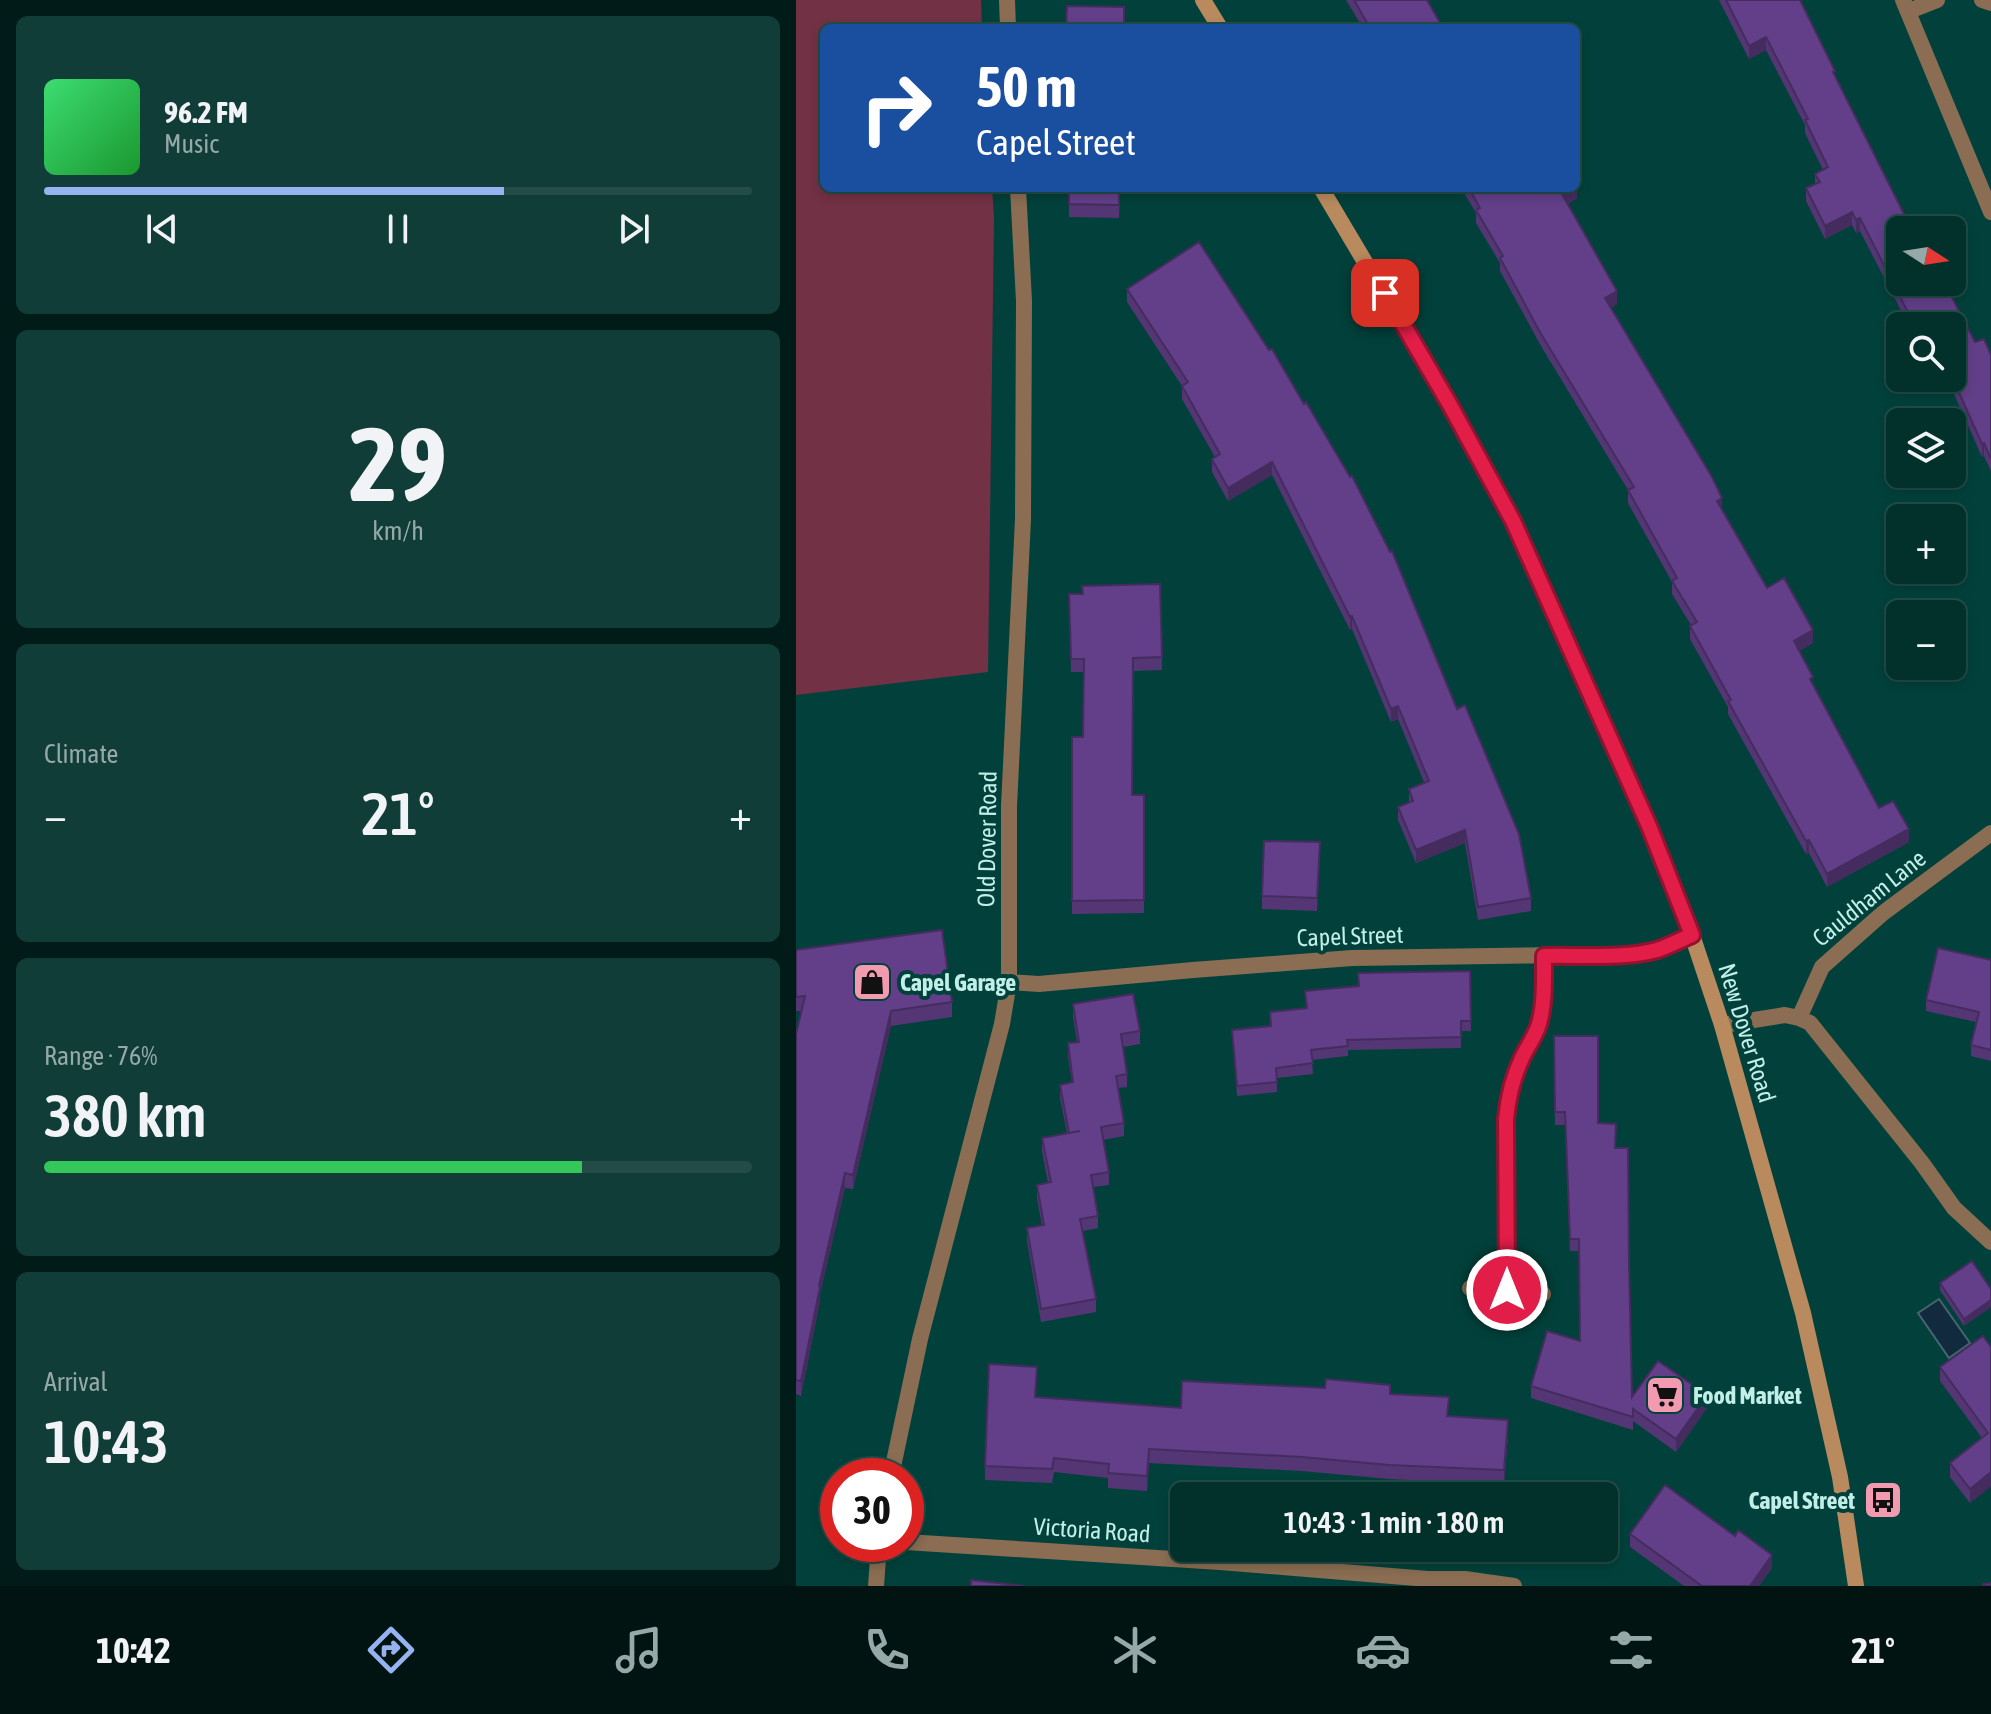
<!DOCTYPE html>
<meta charset="utf-8">
<style>
body{margin:0;font-family:"Asap Condensed",sans-serif;background:#103d38;color:#f1f3f6;height:100vh;display:flex;flex-direction:column;font-size:30px;white-space:nowrap}
*{box-sizing:border-box;margin:0}
p{font-size:26px;color:#96a9a9}
.icon{flex:none;width:44px;height:44px;fill:none;stroke:currentColor;stroke-width:2;stroke-linecap:round;stroke-linejoin:round}
.map{position:relative;flex:1;overflow:hidden}
.panel{display:flex;flex-direction:column;gap:16px;padding:16px;background:#011b18;width:796px}
.panel>*{flex:none}
.guide{position:absolute;left:24px;top:24px;width:760px;height:168px;border-radius:12px;box-shadow:0 4px 12px #0003,0 0 0 2px #234c48;background:#1a4fa0;color:#fff;overflow:hidden}
.needle{width:52px;rotate:102deg}
.buttons{position:absolute;left:1090px;top:216px;display:grid;gap:16px}
.buttons a{display:grid;place-items:center;width:80px;height:80px;border-radius:12px;background:#02312c;box-shadow:0 4px 12px #0003,0 0 0 2px #234c48;font-size:40px}
.speed{position:absolute;left:24px;top:1458px;display:flex;gap:16px;font-size:40px;font-weight:700;text-align:center}
.speed>*{display:grid;place-content:center;width:104px;height:104px;border-radius:50%;background:#02312c;box-shadow:0 4px 12px #0003,0 0 0 2px #234c48;line-height:1}
.speed .limit{border:12px solid #d22;background:#fff;color:#111}
.pin{position:absolute;display:grid;place-items:center;width:68px;height:68px;color:#fff;margin:-34px;border-radius:16px;box-shadow:0 4px 12px #0006}
.me{position:absolute;width:88px;margin:-44px;rotate:0deg;stroke-linejoin:round;filter:drop-shadow(0 0 6px #0008)}
.turn{display:flex;align-items:center;gap:28px;height:168px;padding:0 24px;font-size:36px}
.turn .icon{width:104px;height:104px;stroke-width:2.5}
.turn b{display:block;font-size:56px;line-height:68px}
.big{font-size:60px;font-weight:600;line-height:1.1}
.panel .tile{flex:1;display:flex;flex-direction:column;justify-content:center;gap:12px;min-width:0;padding:0 28px;border-radius:12px;background:#103d38}
.panel .dial{align-items:center;gap:0}
.dial b{font-size:104px;line-height:1}
.song{display:flex;align-items:center;gap:24px}
.cover{width:96px;height:96px;border-radius:12px;background:linear-gradient(135deg,hsl(140 70% 55%),hsl(130 70% 35%))}
.played{height:8px;border-radius:4px;background:linear-gradient(90deg,#95b2f1 65%,#234c48 65%)}
.keys{display:flex;justify-content:space-around;direction:ltr}
.heat{display:flex;justify-content:space-between;align-items:center;font-size:44px;direction:ltr}
.charge{height:12px;border-radius:6px;background:linear-gradient(90deg,#34c759 76%,#234c48 0)}
.trip{position:absolute;left:374px;top:1482px;width:448px;height:80px;border-radius:12px;background:#02312c;box-shadow:0 4px 12px #0003,0 0 0 2px #234c48;font-weight:600;line-height:80px;text-align:center}
.dock{display:flex;height:128px;justify-content:space-around;align-items:center;background:#011412;color:#96a9a9}
.dock .icon{width:56px;height:56px}
.dock .selected{color:#95b2f1}
.dock b{font-size:36px;color:#f1f3f6}
main{display:flex;flex:1;min-height:0}
.map>svg:first-child{display:block}
.green{fill:#723144}
.water{fill:#112a3e;stroke:#466571;stroke-width:2}
.lines{fill:none;stroke-linecap:round;stroke-linejoin:round}
.street{stroke:#8a6d52;stroke-width:16}
.secondary{stroke:#b88a5e;stroke-width:16}
.wall{fill:#543675}
.shaded-wall{fill:#452c5f}
.building{fill:#623f88;stroke:#452c5f;stroke-width:2}
.route-casing{stroke:#92132f;stroke-width:20}
.route{stroke:#e11d48;stroke-width:14}
.labels{text-anchor:middle;dominant-baseline:central;stroke-width:8;stroke-linejoin:round;paint-order:stroke}
.street-label{font-size:24px;fill:#c1efe8;stroke:#02413b}
.poi-label{font-size:24px;font-weight:bold;fill:#c1efe8;stroke:#02413b;text-anchor:start}
</style>
<main>
<section class="panel">
<div class="tile">
<div class="song"><i class="cover"></i><div><b>96.2 FM</b><p>Music</p></div></div>
<div class="played"></div>
<div class="keys"><svg class="icon" aria-label="previous" viewBox="0 0 24 24"><path d="M18 5L8 12l10 7zM5 5v14"/></svg><svg class="icon" aria-label="pause" viewBox="0 0 24 24"><path d="M8 5v14M16 5v14"/></svg><svg class="icon" aria-label="next" viewBox="0 0 24 24"><path d="M6 5l10 7-10 7zM19 5v14"/></svg></div>
</div>
<div class="tile dial"><b>29</b><p>km/h</p></div>
<div class="tile"><p>Climate</p>
<div class="heat"><a>−</a><b class="big">21°</b><a>+</a></div>
</div>
<div class="tile"><p>Range · 76%</p><b class="big">380 km</b><div class="charge"></div></div>
<div class="tile"><p>Arrival</p><b class="big">10:43</b></div>
</section>
<div class="map">
<svg width="1195" height="1586" viewBox="0 0 1195 1586">
<rect width="100%" height="100%" fill="#02413b"/>
<path class="green" d="M 0,0 L 185,0 L 186,28 L 28,28 L 28,188 L 196,188 L 198,217 L 192,672 L 0,695 Z"/>
<path class="water" d="M 1143,1299 L 1174,1343 L 1153,1358 L 1122,1313 Z"/>
<g class="lines">
<path class="street" d="M 211,0 L 212,28
M 1107,0 L 1195,212
M 1186,0 L 1195,3
M 1113,11 L 1141,0
M 213,982 L 243,984 L 397,970 L 556,958 L 833,954 L 864,949 L 896,935
M 1003,1018 L 1026,967 L 1087,913 L 1195,833
M 926,1025 L 989,1015 L 1003,1018 L 1014,1023 L 1126,1163 L 1158,1208 L 1195,1242
M 674,1288 L 747,1294
M 711,1290 L 710,1119 C 712,1098 717,1077 726,1058 C 731,1047 739,1037 742,1024 C 749,1003 748,978 748,956
M 95,1476 L 124,1339 L 206,1024 L 213,982 L 213,806 L 227,519 L 228,301 L 222,188
M 110,1542 L 424,1562 L 632,1579 L 669,1579 L 718,1586
M 80,1586 L 83,1544"/>
<path class="secondary" d="M 407,0 L 424,28
M 525,188 L 654,405 L 717,521 L 863,849 L 896,935 L 926,1025 L 1007,1313 L 1044,1477 L 1060,1586"/>
</g>
<path class="wall" d="M 550,0 L 631,0 L 647,28 L 567,28 Z
M 923,0 L 1004,0 L 1039,76 L 1116,230 L 1179,342 L 1195,355 L 1195,471 L 1188,456 L 1186,457 L 1151,378 L 1156,378 L 1156,326 L 1113,326 L 1064,231 L 1060,233 L 1056,225 L 1029,239 L 1010,201 L 1010,188 L 1019,184 L 1019,174 L 1027,170 L 1009,133 L 1009,125 L 970,50 L 953,59 Z
M 273,188 L 324,188 L 323,218 L 273,217 Z
M 665,188 L 780,188 L 781,198 L 772,204 L 821,304 L 815,308 L 926,511 L 971,588 L 1017,643 L 1003,651 L 1017,686 L 1083,808 L 1113,842 L 1031,887 L 1013,853 L 1010,854 L 932,714 L 932,707 L 894,639 L 894,626 L 895,625 L 876,594 L 876,582 L 832,503 L 832,490 L 745,346 L 704,271 L 704,263 L 680,223 L 680,213 Z
M 403,242 L 735,898 L 735,911 L 682,920 L 669,843 L 620,863 L 602,820 L 602,807 L 613,803 L 613,789 L 628,782 L 602,719 L 595,722 L 556,629 L 554,630 L 476,475 L 432,501 L 416,472 L 416,459 L 419,457 L 386,399 L 386,386 L 331,302 L 331,289 Z
M 364,584 L 366,670 L 337,671 L 336,795 L 348,795 L 348,913 L 276,914 L 276,737 L 287,737 L 288,672 L 275,672 L 273,594 L 286,594 Z
M 524,855 L 521,911 L 466,909 L 466,896 Z
M 0,950 L 156,1002 L 156,1017 L 95,1026 L 57,1189 L 49,1188 L 24,1294 L 24,1301 L 5,1396 L 0,1394 L 0,1034 L 6,1011 L 0,1011 Z
M 1195,960 L 1195,1061 L 1175,1056 L 1175,1045 L 1180,1022 L 1130,1011 L 1130,1000 Z
M 674,971 L 675,1031 L 665,1031 L 665,1048 L 552,1050 L 552,1056 L 516,1060 L 517,1074 L 481,1078 L 481,1092 L 441,1096 L 436,1030 L 474,1027 L 474,1012 L 510,1008 L 509,991 L 562,986 Z
M 277,1004 L 344,1031 L 344,1044 L 327,1047 L 331,1074 L 331,1087 L 322,1088 L 328,1123 L 328,1136 L 307,1140 L 313,1172 L 313,1185 L 297,1187 L 302,1216 L 302,1228 L 287,1231 L 300,1299 L 300,1312 L 245,1322 L 231,1241 L 231,1228 L 246,1226 L 241,1198 L 241,1185 L 252,1183 L 246,1151 L 246,1138 L 271,1133 L 264,1098 L 264,1085 L 276,1083 L 272,1056 L 272,1043 L 281,1042 L 277,1017 Z
M 758,1036 L 802,1123 L 819,1148 L 833,1263 L 836,1397 L 911,1408 L 880,1452 L 837,1421 L 837,1430 L 735,1398 L 735,1386 L 784,1341 L 783,1251 L 774,1251 L 769,1125 L 759,1125 Z
M 1144,1283 L 1195,1289 L 1195,1307 L 1168,1326 L 1144,1290 Z
M 1195,1347 L 1195,1486 L 1174,1503 L 1154,1477 L 1154,1463 L 1186,1438 L 1144,1381 L 1144,1367 Z
M 594,1394 L 652,1416 L 712,1434 L 708,1485 L 593,1479 L 506,1471 L 353,1463 L 351,1491 L 312,1488 L 312,1478 L 258,1472 L 256,1483 L 189,1480 L 189,1466 L 240,1397 L 385,1408 Z
M 834,1534 L 939,1536 L 976,1568 L 963,1586 L 888,1586 L 834,1547 Z"/>
<path class="shaded-wall" d="M 970,37 L 970,50 L 953,59 L 953,46 Z
M 781,185 L 781,198 L 766,207 L 766,194 L 776,188 L 780,188 Z
M 1056,212 L 1056,225 L 1029,239 L 1029,226 Z
M 1064,218 L 1064,231 L 1060,233 L 1060,220 Z
M 821,291 L 821,304 L 809,311 L 809,298 Z
M 1188,443 L 1188,456 L 1186,457 L 1186,444 Z
M 476,462 L 476,475 L 432,501 L 432,488 Z
M 926,498 L 926,511 L 921,501 Z
M 556,616 L 556,629 L 554,630 L 554,617 Z
M 1017,630 L 1017,643 L 998,654 L 998,641 Z
M 602,706 L 602,719 L 595,722 L 595,709 Z
M 1113,829 L 1113,842 L 1031,887 L 1031,874 Z
M 669,830 L 669,843 L 620,863 L 620,850 Z
M 1013,840 L 1013,853 L 1010,854 L 1010,841 Z
M 95,1011 L 95,1026 L 57,1189 L 57,1175 Z
M 49,1173 L 49,1188 L 24,1294 L 24,1301 L 5,1396 L 5,1381 L 23,1286 Z
M 1195,1300 L 1195,1307 L 1168,1326 L 1168,1319 Z
M 911,1395 L 911,1408 L 880,1452 L 880,1439 Z
M 712,1420 L 712,1434 L 708,1485 L 708,1470 Z
M 353,1449 L 353,1463 L 351,1491 L 351,1476 Z
M 1195,1472 L 1195,1486 L 1174,1503 L 1174,1489 Z
M 976,1555 L 976,1568 L 963,1586 L 954,1586 Z"/>
<path class="building" d="M 558,0 L 631,0 L 647,28 L 574,28 Z
M 930,0 L 1004,0 L 1039,71 L 1037,72 L 1116,230 L 1104,230 L 1104,282 L 1148,282 L 1179,342 L 1188,339 L 1195,355 L 1195,459 L 1188,443 L 1186,444 L 1156,377 L 1156,326 L 1119,326 L 1064,218 L 1060,220 L 1056,212 L 1029,226 L 1010,188 L 1024,182 L 1019,174 L 1032,167 L 1009,120 L 1012,119 L 970,37 L 953,46 Z
M 271,6 L 328,7 L 328,28 L 270,28 Z
M 273,188 L 323,188 L 323,205 L 273,204 Z
M 673,188 L 776,188 L 766,194 L 821,291 L 809,298 L 916,477 L 926,498 L 921,501 L 971,588 L 988,578 L 1017,630 L 998,641 L 1017,677 L 1014,679 L 1083,808 L 1097,801 L 1113,829 L 1031,874 L 1013,840 L 1010,841 L 932,701 L 935,700 L 894,626 L 901,622 L 876,581 L 881,578 L 832,490 L 838,487 L 745,334 L 704,258 L 707,256 L 680,210 L 684,208 Z
M 403,242 L 473,350 L 476,349 L 508,404 L 510,402 L 554,477 L 556,476 L 594,552 L 596,551 L 661,709 L 669,705 L 723,834 L 735,898 L 682,907 L 669,830 L 620,850 L 602,807 L 617,801 L 613,789 L 633,781 L 602,706 L 595,709 L 556,616 L 554,617 L 476,462 L 432,488 L 416,459 L 424,454 L 386,386 L 392,382 L 331,289 Z
M 364,584 L 366,657 L 337,658 L 336,795 L 348,795 L 348,900 L 276,901 L 276,737 L 287,737 L 288,659 L 275,659 L 273,594 L 287,594 L 286,586 Z
M 468,841 L 524,842 L 521,898 L 466,896 Z
M 146,930 L 156,1002 L 95,1011 L 57,1175 L 49,1173 L 23,1286 L 24,1287 L 5,1381 L 0,1380 L 0,1034 L 9,996 L 0,997 L 0,950 Z
M 1142,948 L 1195,960 L 1195,1050 L 1175,1045 L 1183,1012 L 1130,1000 Z
M 674,971 L 675,1021 L 665,1021 L 665,1037 L 551,1040 L 552,1046 L 515,1050 L 517,1063 L 480,1068 L 481,1082 L 441,1086 L 436,1030 L 475,1026 L 474,1012 L 511,1008 L 509,991 L 563,986 L 562,973 Z
M 337,994 L 344,1031 L 325,1034 L 331,1074 L 320,1076 L 328,1123 L 305,1127 L 313,1172 L 295,1175 L 302,1216 L 284,1219 L 300,1299 L 245,1309 L 231,1228 L 248,1225 L 241,1185 L 255,1182 L 246,1138 L 284,1131 L 273,1133 L 264,1085 L 277,1082 L 272,1043 L 283,1042 L 277,1004 Z
M 758,1036 L 802,1036 L 802,1123 L 820,1124 L 819,1148 L 832,1148 L 833,1263 L 836,1397 L 862,1361 L 911,1395 L 880,1439 L 837,1409 L 837,1417 L 735,1386 L 751,1331 L 784,1341 L 783,1239 L 774,1239 L 769,1112 L 759,1112 Z
M 1176,1261 L 1195,1289 L 1195,1300 L 1168,1319 L 1144,1283 Z
M 1187,1336 L 1195,1347 L 1195,1472 L 1174,1489 L 1154,1463 L 1192,1433 L 1144,1367 Z
M 193,1364 L 241,1367 L 239,1397 L 385,1408 L 386,1381 L 529,1388 L 530,1379 L 594,1385 L 594,1394 L 653,1397 L 651,1416 L 712,1420 L 708,1470 L 593,1465 L 506,1457 L 353,1449 L 351,1476 L 312,1473 L 313,1464 L 258,1458 L 256,1469 L 189,1466 Z
M 869,1485 L 939,1536 L 942,1530 L 976,1555 L 954,1586 L 906,1586 L 834,1534 Z
M 175,1580 L 228,1586 L 175,1586 Z
M 1195,1583 L 1195,1586 L 1187,1586 L 1187,1584 Z"/>
<g class="lines">
<g class="route-casing">
<path id="route" d="M 589,293 L 654,405 L 717,521 L 853,826 L 896,935 C 884,940 873,946 861,950 C 829,959 782,955 748,956 C 748,978 749,1003 743,1024 C 739,1037 731,1047 726,1058 C 717,1077 712,1098 710,1119 L 711,1290"/>
</g>
<use href="#route" class="route"/>
</g>
<defs>
<g id="shop-square" transform="scale(2)"><rect x="-9" y="-9" width="18" height="18" rx="4" fill="#f29aaf" stroke="#02413b"/><path d="M-5-2.5h2.3a2.7 3.5 0 0 1 5.4 0H5L5.5 6h-11ZM-1.5-2.5h3a1.5 2.3 0 0 0-3 0Z" fill="#111"/></g>
<g id="supermarket-square" transform="scale(2)"><rect x="-9" y="-9" width="18" height="18" rx="4" fill="#f29aaf" stroke="#02413b"/><path d="M-6-5.5h2.5l.6 2H6L4.5 2H-2.5L-4.4-4H-6ZM-1.5 3.2a1.3 1.3 0 1 0 .1 0ZM3 3.2a1.3 1.3 0 1 0 .1 0Z" fill="#111"/></g>
<g id="bus-square" transform="scale(2)"><rect x="-9" y="-9" width="18" height="18" rx="4" fill="#f29aaf" stroke="#02413b"/><path d="M-5-6H5V4H4V6H2V4H-2V6H-4V4H-5ZM-3.5-4V0h7V-4ZM-3.5 1.2v1.5H-2V1.2ZM2 1.2v1.5H3.5V1.2Z" fill="#111"/></g>
</defs>
<g fill-rule="evenodd">
<use href="#shop-square" x="76" y="982"/>
<use href="#supermarket-square" x="869" y="1395"/>
<use href="#bus-square" x="1087" y="1500"/>
</g>
<g class="labels">
<g class="street-label">
<text transform="translate(191 839) rotate(-89)">Old Dover Road</text>
<text transform="translate(1073 898) rotate(-39)">Cauldham Lane</text>
<text transform="translate(554 936) rotate(-2)">Capel Street</text>
<text transform="translate(951 1033) rotate(73)">New Dover Road</text>
<text transform="translate(296 1530) rotate(4)">Victoria Road</text>
</g>
<g class="poi-label">
<text x="104" y="982">Capel Garage</text>
<text x="897" y="1395">Food Market</text>
<text x="1059" y="1500" text-anchor="end">Capel Street</text>
</g>
</g>
</svg>
<div class="buttons">
<a><svg class="needle" viewBox="-14 -14 28 28"><path d="M0-13l5 13h-10z" fill="#e53935"/><path d="M0 13l5-13h-10z" fill="#96a9a9"/></svg></a>
<a><svg class="icon" aria-label="search" viewBox="0 0 24 24"><circle cx="10" cy="10" r="6"/><path d="M15 15l6 6"/></svg></a>
<a><svg class="icon" aria-label="layers" viewBox="0 0 24 24"><path d="M12 4l9 5-9 5-9-5zM3 14l9 5 9-5"/></svg></a>
<a>+</a>
<a>−</a>
</div>
<div class="speed"><div class="limit">30</div></div>
<div class="pin" style="left:589px;top:293px;background:#d93025"><svg class="icon" aria-label="arrive" viewBox="0 0 24 24"><path d="M6 21V4h12l-3 4 3 4H6"/></svg></div>
<svg class="me" style="left:711px;top:1290px" viewBox="-20 -20 40 40"><circle r="17" fill="#e11d48" stroke="#fff" stroke-width="3"/><path d="M0-11L8 9 0 5-8 9z" fill="#fff"/></svg>
<div class="trip">10:43 · 1 min · 180 m</div>
<div class="guide">
<div class="turn"><svg class="icon" aria-label="right" viewBox="0 0 24 24"><path d="M7 20v-9h11M14 6l5 5-5 5"/></svg><div><b>50 m</b>Capel Street</div></div>
</div>
</div>
</main>
<nav class="dock">
<b>10:42</b>
<svg class="icon selected" aria-label="directions" viewBox="0 0 24 24"><path d="M12 3l9 9-9 9-9-9zM9 14v-3h6M13 9l2 2-2 2"/></svg>
<svg class="icon" aria-label="music" viewBox="0 0 24 24"><path d="M9 18V5l10-2v13"/><circle cx="6" cy="18" r="3"/><circle cx="16" cy="16" r="3"/></svg>
<svg class="icon" aria-label="phone" viewBox="0 0 24 24"><path d="M5 4h4l2 5-3 2q2 4 5 5l2-3 5 2v4C11 20 4 13 5 4z"/></svg>
<svg class="icon" aria-label="climate" viewBox="0 0 24 24"><path d="M12 3v18M4 7l16 10M4 17L20 7"/></svg>
<svg class="icon" aria-label="car" viewBox="0 0 24 24"><path d="M5 17H2v-5l4-1 3-4h7l3 4 3 1v5h-3M9 17h6M6 11h13"/><circle cx="7" cy="17" r="2"/><circle cx="17" cy="17" r="2"/></svg>
<svg class="icon" aria-label="filters" viewBox="0 0 24 24"><path d="M4 7h16M4 17h16"/><circle cx="9" cy="7" r="2"/><circle cx="15" cy="17" r="2"/></svg>
<b>21°</b>
</nav>
